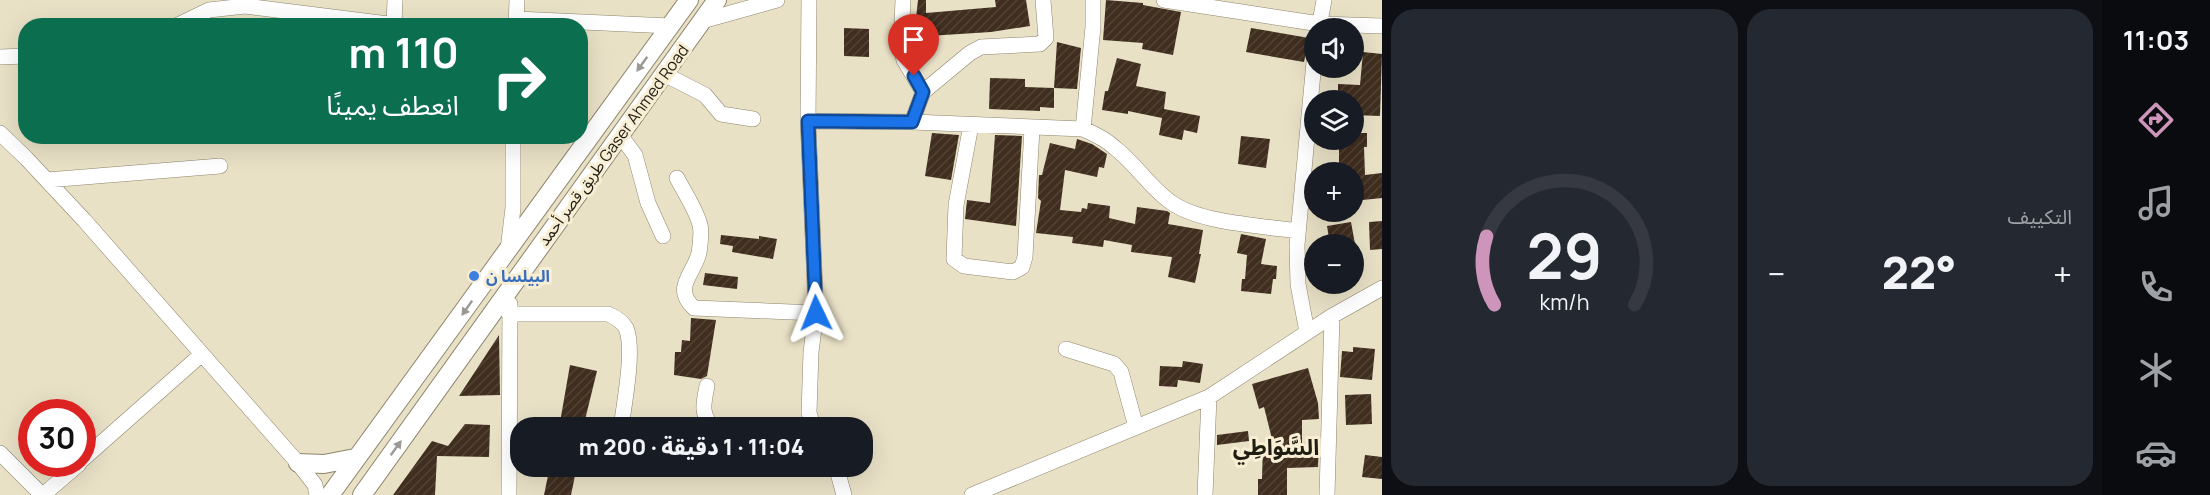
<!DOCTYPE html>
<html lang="ar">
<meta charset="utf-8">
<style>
body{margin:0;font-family:Manrope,"Noto Sans Arabic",sans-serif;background:#242831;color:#f1f3f6;direction:rtl;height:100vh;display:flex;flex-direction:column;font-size:22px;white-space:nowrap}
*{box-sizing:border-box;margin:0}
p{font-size:20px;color:#9ea1a6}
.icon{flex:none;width:33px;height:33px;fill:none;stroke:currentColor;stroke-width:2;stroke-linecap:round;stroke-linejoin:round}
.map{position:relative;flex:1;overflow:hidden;direction:ltr}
.sheet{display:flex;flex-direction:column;gap:9px;padding:9px;background:#0d0f14;width:720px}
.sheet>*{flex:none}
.banner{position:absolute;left:18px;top:18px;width:570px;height:126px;border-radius:24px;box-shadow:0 6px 24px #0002;direction:rtl;background:#0b6e4f;color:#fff;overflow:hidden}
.controls{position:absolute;left:1304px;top:18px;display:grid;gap:12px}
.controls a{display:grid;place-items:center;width:60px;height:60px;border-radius:50%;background:#171b24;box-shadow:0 6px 24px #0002;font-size:30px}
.speed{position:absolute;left:18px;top:399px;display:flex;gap:12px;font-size:30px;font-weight:700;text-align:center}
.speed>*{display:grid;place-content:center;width:78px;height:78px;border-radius:50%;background:#171b24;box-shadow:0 6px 24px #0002;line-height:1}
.speed .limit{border:9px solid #d22;background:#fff;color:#111}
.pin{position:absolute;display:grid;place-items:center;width:51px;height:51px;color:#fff;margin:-62px -26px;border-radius:50% 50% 50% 0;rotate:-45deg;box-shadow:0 0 6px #0007}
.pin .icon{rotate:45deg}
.me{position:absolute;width:66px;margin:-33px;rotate:358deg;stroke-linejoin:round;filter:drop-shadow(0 0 4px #0008)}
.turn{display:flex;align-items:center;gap:21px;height:126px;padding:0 30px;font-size:27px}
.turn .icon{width:78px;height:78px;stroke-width:2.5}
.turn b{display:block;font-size:42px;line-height:51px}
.big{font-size:45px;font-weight:800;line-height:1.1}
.sheet .tile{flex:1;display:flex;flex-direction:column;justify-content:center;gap:9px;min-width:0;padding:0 21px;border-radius:24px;background:#242831}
.sheet .dial{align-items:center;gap:0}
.dial svg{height:156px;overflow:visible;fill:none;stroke:#363941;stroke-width:7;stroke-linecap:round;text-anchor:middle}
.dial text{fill:#f1f3f6;stroke:none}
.heat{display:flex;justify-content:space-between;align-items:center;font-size:33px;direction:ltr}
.sheet .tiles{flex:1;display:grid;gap:9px;grid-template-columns:repeat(2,1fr)}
.trip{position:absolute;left:510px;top:417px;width:363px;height:60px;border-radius:24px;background:#171b24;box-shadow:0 6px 24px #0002;font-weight:800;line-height:60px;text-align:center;direction:rtl}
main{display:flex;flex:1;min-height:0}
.tab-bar{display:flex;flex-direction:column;width:108px;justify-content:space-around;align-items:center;background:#090b0e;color:#9ea1a6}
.tab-bar .icon{width:42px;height:42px}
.tab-bar .current{color:#ce95bb}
.tab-bar b{font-size:27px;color:#f1f3f6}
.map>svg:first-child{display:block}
.building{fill:url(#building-hatch)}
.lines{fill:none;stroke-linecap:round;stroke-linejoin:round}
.minor-casing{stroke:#8d856c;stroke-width:16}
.major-casing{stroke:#8d856c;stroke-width:20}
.minor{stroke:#fff;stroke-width:15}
.major{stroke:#fff;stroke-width:18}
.oneway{fill:#9b9995}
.route-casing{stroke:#114b97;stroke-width:15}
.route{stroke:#1a73e8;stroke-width:10}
.shop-dot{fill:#3f7fe0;stroke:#f7eed3;stroke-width:2}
.labels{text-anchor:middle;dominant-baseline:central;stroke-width:6;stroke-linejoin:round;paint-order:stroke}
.street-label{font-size:16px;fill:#201d13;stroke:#f7eed3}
.shop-label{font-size:16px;font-weight:bold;fill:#366cbe;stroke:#f7eed3;text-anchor:start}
.district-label{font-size:22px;font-weight:bold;fill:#201d13;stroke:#f7eed3}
</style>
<main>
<nav class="tab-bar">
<b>11:03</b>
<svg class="icon current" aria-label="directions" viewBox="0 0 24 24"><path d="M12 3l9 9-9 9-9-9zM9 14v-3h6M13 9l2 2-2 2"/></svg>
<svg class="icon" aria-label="music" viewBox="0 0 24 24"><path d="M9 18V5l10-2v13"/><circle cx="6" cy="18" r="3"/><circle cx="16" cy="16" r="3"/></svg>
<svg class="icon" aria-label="phone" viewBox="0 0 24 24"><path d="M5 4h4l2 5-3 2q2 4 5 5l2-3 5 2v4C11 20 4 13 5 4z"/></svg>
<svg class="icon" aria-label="climate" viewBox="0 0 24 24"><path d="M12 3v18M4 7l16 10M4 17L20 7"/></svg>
<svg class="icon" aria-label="car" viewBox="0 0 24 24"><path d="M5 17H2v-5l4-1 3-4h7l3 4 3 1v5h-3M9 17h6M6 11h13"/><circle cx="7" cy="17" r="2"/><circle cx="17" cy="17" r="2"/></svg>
</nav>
<section class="sheet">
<div class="tiles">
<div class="tile"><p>التكييف</p>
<div class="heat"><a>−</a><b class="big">22°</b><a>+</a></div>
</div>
<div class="tile dial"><svg viewBox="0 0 100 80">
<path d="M14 69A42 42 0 1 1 86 69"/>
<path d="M14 69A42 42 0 0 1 10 34" stroke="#ce95bb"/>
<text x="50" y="56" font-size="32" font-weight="700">29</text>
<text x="50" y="72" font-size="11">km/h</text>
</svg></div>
</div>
</section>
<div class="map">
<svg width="1382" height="495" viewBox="0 0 1382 495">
<defs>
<pattern id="building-hatch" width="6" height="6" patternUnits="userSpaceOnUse" patternTransform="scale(1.5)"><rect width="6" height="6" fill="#402e1f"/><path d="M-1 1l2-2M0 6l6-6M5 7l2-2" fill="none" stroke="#534336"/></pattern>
</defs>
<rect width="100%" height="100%" fill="#e9e1c6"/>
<path class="building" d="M 918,0 L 926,0 L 926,13 L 996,7 L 995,0 L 1026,0 L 1030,26 L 991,32 L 928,36 L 928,38 L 914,36 Z
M 1106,0 L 1143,3 L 1143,5 L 1181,12 L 1173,55 L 1142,49 L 1143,43 L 1103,40 Z
M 844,28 L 869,29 L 869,57 L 844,56 Z
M 1251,28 L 1309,38 L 1304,62 L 1246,52 Z
M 1057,42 L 1081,48 L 1077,89 L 1054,88 Z
M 1363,52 L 1382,54 L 1380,116 L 1353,115 L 1353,100 L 1338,100 L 1338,84 L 1360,85 Z
M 1117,58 L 1141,64 L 1136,86 L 1166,92 L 1164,109 L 1200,116 L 1197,133 L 1184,130 L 1182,140 L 1159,135 L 1162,118 L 1128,111 L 1128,114 L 1102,110 L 1105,91 L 1108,91 Z
M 990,78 L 1025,79 L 1025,87 L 1054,88 L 1054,108 L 1040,107 L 1040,111 L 989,109 Z
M 932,133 L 959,135 L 951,180 L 925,176 Z
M 1353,133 L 1367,133 L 1367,147 L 1364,147 L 1365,175 L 1382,173 L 1382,198 L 1353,201 L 1353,170 L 1339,171 L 1339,140 L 1353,140 Z
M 995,135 L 1022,136 L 1016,226 L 965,219 L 967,200 L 990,203 Z
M 1241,136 L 1270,139 L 1266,168 L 1238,164 Z
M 1077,139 L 1092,144 L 1107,154 L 1104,168 L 1099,167 L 1097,177 L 1065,170 L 1060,210 L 1081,212 L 1082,208 L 1087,209 L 1088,203 L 1110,206 L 1109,218 L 1135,224 L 1137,207 L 1167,211 L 1170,213 L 1168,224 L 1203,230 L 1199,254 L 1201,254 L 1195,283 L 1168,277 L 1172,257 L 1131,252 L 1132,245 L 1104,240 L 1103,247 L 1072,243 L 1073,237 L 1036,233 L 1041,201 L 1038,198 L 1039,175 L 1042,175 L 1050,143 L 1075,149 Z
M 1382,221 L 1382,249 L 1370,250 L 1369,222 Z
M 1351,222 L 1355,244 L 1330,244 L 1327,226 Z
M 1241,234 L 1266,239 L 1261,264 L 1277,266 L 1276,279 L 1273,279 L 1271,294 L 1241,291 L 1242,279 L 1245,279 L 1247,255 L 1237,253 Z
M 721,235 L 759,239 L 759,236 L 777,239 L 773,259 L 732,252 L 733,246 L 720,244 Z
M 705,273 L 738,277 L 737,289 L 703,285 Z
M 691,318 L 716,320 L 707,376 L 701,379 L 674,375 L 675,352 L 681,352 L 682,340 L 690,341 Z
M 499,335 L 500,395 L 459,396 Z
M 1353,347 L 1375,349 L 1372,380 L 1340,377 L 1342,351 L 1353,352 Z
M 1183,361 L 1203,364 L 1200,383 L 1178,380 L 1177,387 L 1159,386 L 1160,366 L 1182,367 Z
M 570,365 L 597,371 L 583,428 L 559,428 Z
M 1308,368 L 1318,403 L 1319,419 L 1302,420 L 1302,443 L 1319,442 L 1318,467 L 1287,468 L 1287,495 L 1258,495 L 1258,479 L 1262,479 L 1263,443 L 1273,443 L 1264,407 L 1259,409 L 1252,384 Z
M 1371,394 L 1372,424 L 1346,425 L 1345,395 Z
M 465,424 L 490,425 L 489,457 L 437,456 L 435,495 L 393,495 L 432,441 L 448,446 Z
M 1248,431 L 1249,441 L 1217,445 L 1217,435 Z
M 1365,455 L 1382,457 L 1382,479 L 1362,477 Z
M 550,466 L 577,466 L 571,495 L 544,495 Z"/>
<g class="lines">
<g class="minor-casing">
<path id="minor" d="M 809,0 L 808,121 L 816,313 L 811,352 L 809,413 L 814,428
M 903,0 L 901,46 L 904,60 L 923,92
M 1164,0 L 1320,24 L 1382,26
M 516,19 L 670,26
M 702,21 L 777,0
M 394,24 L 395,0
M 176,26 L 209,10 L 245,6 L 404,26
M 516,26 L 517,0
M 1319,28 L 1324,0
M 0,57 L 26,56
M 664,74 L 705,95 L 721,114 L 753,119
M 808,121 L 912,122 L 1083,129 C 1095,134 1106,139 1115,148 C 1136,164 1150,188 1172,203 C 1201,223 1262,226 1298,231
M 912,122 L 923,92 L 970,53 L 981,47 L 1040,44 L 1046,38 L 1043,0
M 971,125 L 956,205 L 954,259 L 964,266 L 1013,272 L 1022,267 L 1025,257 L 1032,128
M 1083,129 L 1093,27 L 1093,0
M 0,133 L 26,158 L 84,220 L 298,463 L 315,485 L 317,495
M 620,135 L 635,155 L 648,203 L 663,236
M 677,178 C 684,192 696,209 700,225 C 702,232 700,246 699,253 C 694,274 672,288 694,308 L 816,313
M 47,180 L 220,166
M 508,250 L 513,208 L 513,136
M 509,314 L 608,314 C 615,317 622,321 626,328 C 635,349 624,404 621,428
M 1307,332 L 1298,284 L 1297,245 L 1314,62
M 1066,349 L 1114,364 L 1121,372 L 1136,427
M 707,386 C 704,402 700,413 712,426 L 736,428
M 0,453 L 42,495
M 82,460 L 202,354
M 836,466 L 844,495
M 43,495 L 79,464
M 509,495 L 510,304
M 972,495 L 1209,397 L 1332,316 L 1382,288
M 1205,495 L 1209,397
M 1327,495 L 1332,316"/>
</g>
<g class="major-casing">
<path id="major" d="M 298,463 L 324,464 L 355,458
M 330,495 L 689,0
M 362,495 L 717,0"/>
</g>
<use href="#minor" class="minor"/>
<use href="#major" class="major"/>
</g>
<defs><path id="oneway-solid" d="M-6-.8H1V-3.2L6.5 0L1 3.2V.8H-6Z" transform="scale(1.5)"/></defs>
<g class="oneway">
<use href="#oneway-solid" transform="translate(642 64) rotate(126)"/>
<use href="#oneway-solid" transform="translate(467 308) rotate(125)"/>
<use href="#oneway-solid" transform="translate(396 448) rotate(-54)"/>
</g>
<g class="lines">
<g class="route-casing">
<path id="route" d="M 816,313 L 808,121 L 912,122 L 923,92 L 914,76"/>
</g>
<use href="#route" class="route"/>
</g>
<circle class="shop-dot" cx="474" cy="276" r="6"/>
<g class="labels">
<g class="street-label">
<text transform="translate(613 145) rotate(-54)">طريق قصر أحمد Gaser Ahmed Road</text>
</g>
<g class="shop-label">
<text x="486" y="276">البيلسا ن</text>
</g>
<g class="district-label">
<text x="1276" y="447">السَّوَاطِي</text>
</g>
</g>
</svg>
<div class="controls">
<a><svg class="icon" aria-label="sound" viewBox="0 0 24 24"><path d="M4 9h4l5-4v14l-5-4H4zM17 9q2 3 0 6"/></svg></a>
<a><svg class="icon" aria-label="layers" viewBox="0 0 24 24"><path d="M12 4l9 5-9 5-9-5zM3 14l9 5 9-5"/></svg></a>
<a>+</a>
<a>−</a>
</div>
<div class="speed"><div class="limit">30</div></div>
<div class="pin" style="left:914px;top:76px;background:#d93025"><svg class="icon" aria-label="arrive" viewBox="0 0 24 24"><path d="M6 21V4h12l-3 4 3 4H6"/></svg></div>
<svg class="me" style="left:816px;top:313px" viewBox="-20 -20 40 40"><path d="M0-17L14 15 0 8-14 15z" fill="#1a73e8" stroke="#fff" stroke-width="4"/></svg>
<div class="trip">11:04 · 1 دقيقة · 200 m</div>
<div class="banner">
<div class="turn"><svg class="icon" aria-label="right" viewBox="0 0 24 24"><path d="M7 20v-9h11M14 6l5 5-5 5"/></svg><div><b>110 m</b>انعطف يمينًا</div></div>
</div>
</div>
</main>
